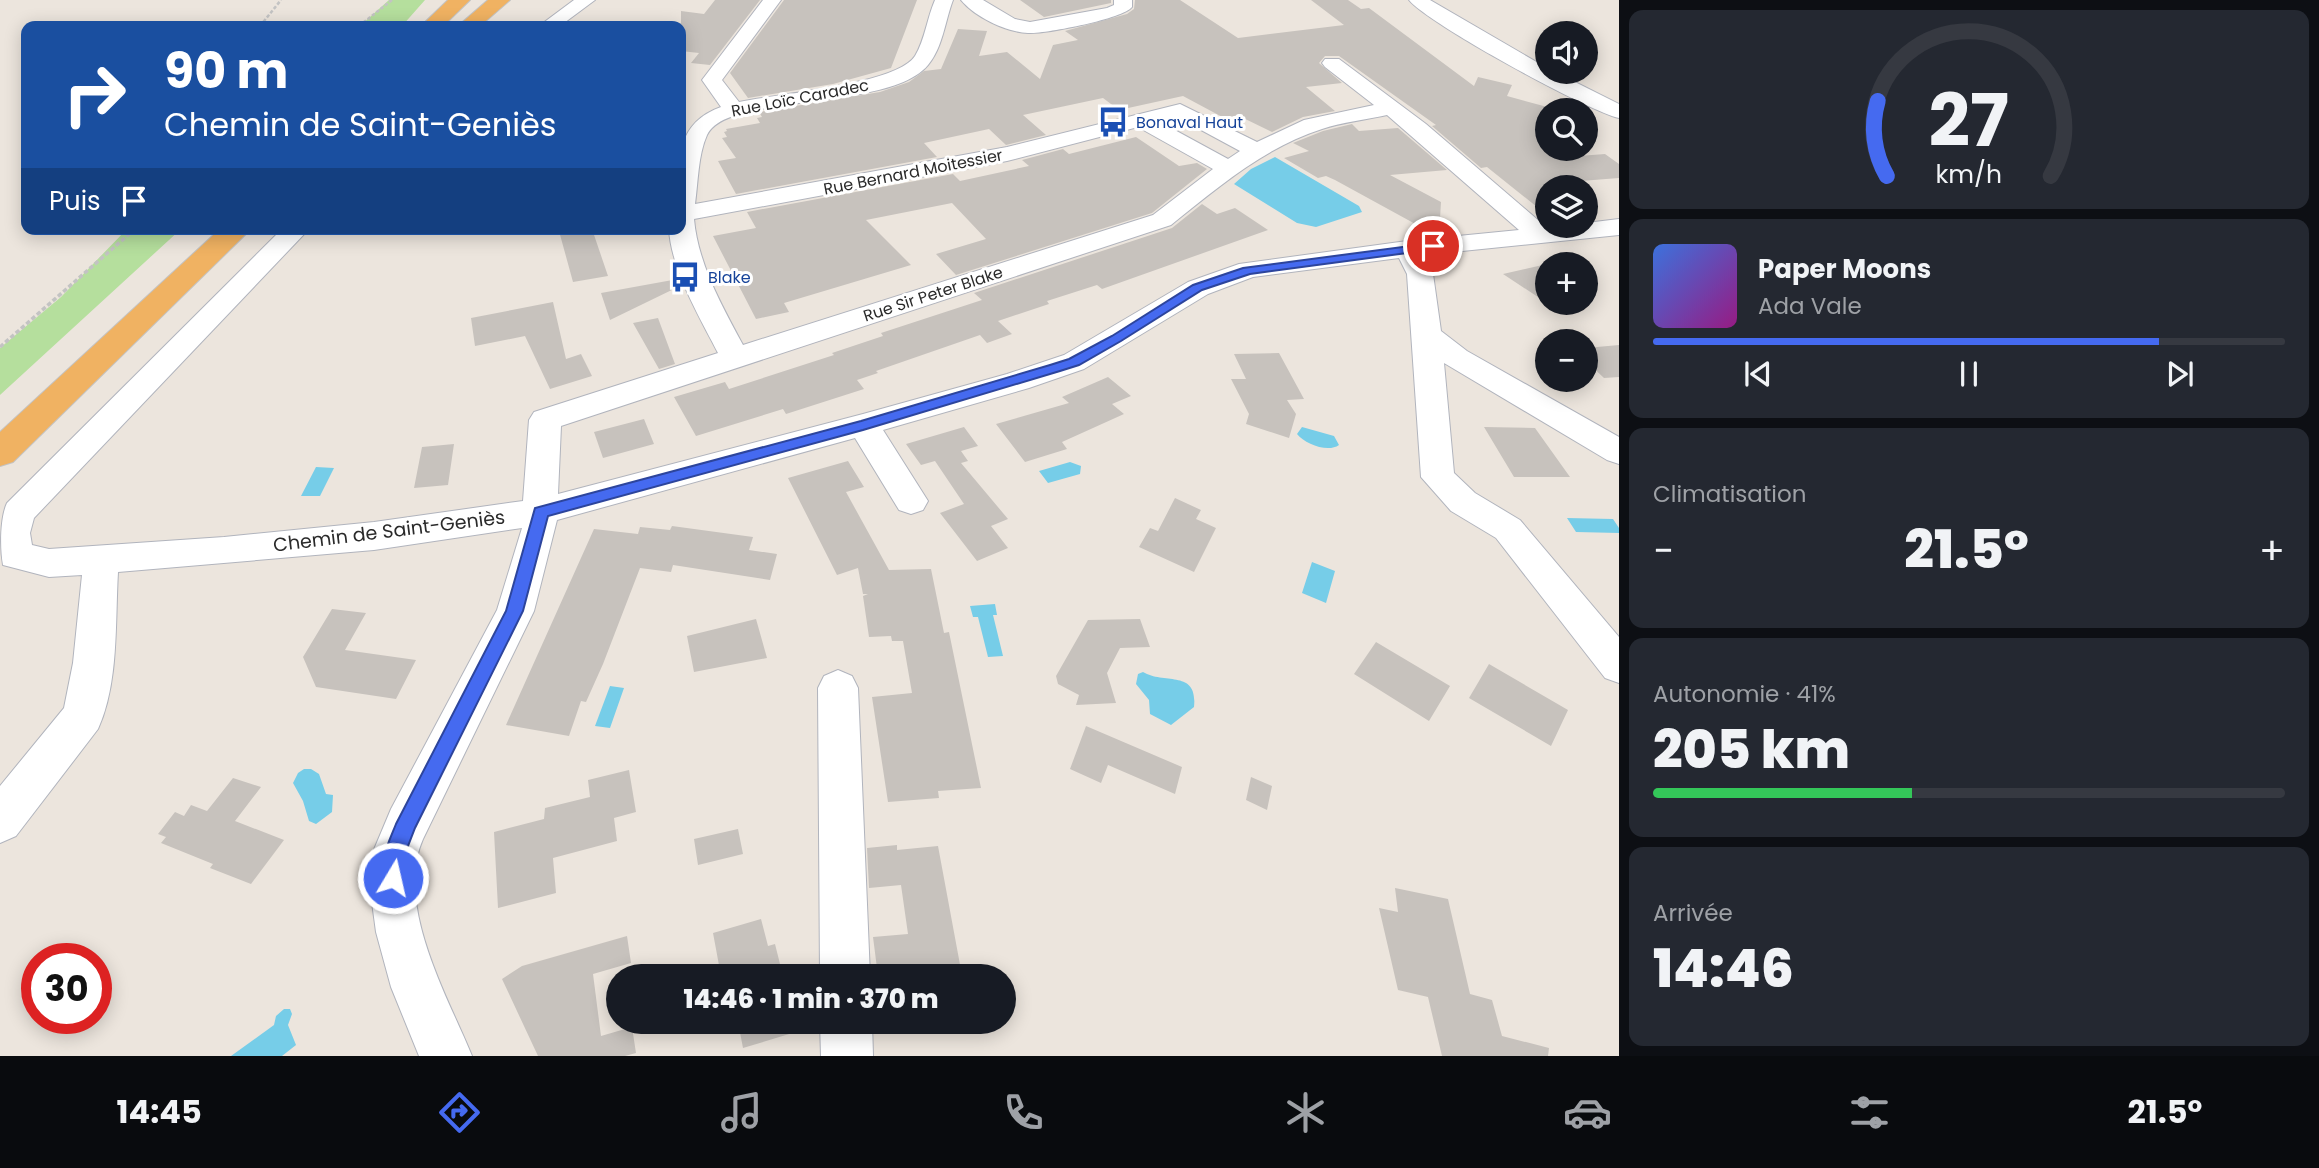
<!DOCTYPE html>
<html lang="fr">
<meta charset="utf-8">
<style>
body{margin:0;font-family:Poppins,sans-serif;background:#242831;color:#f1f3f6;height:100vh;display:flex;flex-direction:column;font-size:26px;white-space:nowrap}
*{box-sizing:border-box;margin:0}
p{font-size:23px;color:#9ea1a6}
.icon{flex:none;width:38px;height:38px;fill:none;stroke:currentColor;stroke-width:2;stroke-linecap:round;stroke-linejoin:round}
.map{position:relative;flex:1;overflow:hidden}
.sheet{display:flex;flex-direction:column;gap:10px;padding:10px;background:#0d0f14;width:700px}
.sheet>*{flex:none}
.guide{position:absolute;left:21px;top:21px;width:665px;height:214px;border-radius:14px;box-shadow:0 4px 18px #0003;background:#1a4fa0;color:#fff;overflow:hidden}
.buttons{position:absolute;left:1535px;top:21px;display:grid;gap:14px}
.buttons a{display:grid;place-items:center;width:63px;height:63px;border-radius:50%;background:#171b24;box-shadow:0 4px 18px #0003;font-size:35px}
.speed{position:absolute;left:21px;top:943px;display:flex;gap:14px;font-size:35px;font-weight:700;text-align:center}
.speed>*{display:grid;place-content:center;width:91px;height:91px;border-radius:50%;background:#171b24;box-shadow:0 4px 18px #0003;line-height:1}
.speed .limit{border:10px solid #d22;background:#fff;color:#111}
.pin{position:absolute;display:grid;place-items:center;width:60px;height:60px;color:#fff;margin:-30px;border:4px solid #fff;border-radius:50%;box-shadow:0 2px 7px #0007}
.me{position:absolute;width:77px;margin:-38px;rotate:9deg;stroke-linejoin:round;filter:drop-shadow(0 0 5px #0008)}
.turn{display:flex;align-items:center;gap:24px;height:147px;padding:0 28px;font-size:32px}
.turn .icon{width:91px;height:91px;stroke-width:2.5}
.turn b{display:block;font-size:49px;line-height:60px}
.then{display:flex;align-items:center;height:66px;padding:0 28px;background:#0003;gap:14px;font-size:26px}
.big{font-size:52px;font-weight:800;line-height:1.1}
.sheet .card{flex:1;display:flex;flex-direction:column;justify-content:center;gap:10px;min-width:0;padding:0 24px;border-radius:14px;background:#242831}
.sheet .dial{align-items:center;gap:0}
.dial svg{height:182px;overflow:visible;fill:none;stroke:#363941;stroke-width:7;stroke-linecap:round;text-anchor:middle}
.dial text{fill:#f1f3f6;stroke:none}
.song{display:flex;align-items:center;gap:21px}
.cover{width:84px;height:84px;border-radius:10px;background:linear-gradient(135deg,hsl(220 70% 55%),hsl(310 70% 35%))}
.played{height:7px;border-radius:4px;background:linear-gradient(90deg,#456af0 80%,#363941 80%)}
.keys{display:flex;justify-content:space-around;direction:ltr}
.heat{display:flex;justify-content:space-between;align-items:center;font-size:38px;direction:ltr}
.charge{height:10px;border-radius:5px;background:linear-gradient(90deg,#34c759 41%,#363941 0)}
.trip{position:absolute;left:606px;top:964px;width:410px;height:70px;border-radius:35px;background:#171b24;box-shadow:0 4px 18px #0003;font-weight:800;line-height:70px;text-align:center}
.dock{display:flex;height:112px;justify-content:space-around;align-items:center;background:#090b0e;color:#9ea1a6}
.dock .icon{width:49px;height:49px}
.dock .on{color:#456af0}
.dock b{font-size:32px;color:#f1f3f6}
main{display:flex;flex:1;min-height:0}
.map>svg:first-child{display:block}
.green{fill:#b5df9d}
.water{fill:#76cde8}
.building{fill:#c7c2bd}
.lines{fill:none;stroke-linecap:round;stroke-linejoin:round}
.minor-casing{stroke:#b1b4bd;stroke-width:2}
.trunk-casing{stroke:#c3c3c3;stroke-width:2}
.path-far1{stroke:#c3c3c3;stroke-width:2.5;stroke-dasharray:3.5 2;stroke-linecap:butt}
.path{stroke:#c3c3c3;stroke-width:3.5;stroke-dasharray:4.5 2.5;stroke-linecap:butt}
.minor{fill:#fff;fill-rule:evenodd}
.trunk{fill:#f0b262;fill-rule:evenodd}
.route{fill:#456af0;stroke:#2d459c;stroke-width:2}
.labels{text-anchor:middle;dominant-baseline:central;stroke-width:6;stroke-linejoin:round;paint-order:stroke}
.far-street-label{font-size:16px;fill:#2a2a2a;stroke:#fff}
.far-transit-label{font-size:16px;fill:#164399;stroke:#fff;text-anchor:start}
.street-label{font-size:19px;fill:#2a2a2a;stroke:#fff}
</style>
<main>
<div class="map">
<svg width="1619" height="1056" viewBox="0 0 1619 1056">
<rect width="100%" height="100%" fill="#ece5dd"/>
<path class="green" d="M 389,0 L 425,0 L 402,26 L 360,26 Z
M 127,229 L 181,229 L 0,395 L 0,348 L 61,297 Z"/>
<path class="water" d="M 1275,157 L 1359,206 L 1362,212 L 1316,227 L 1297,223 L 1234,184 L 1251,169 Z
M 1302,427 L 1334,436 L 1339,445 C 1328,453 1305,444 1297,434 Z
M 1070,462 L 1081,466 L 1080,474 L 1048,483 L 1039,471 Z
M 316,467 L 334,468 L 320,496 L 301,496 Z
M 1567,518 L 1613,519 L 1619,528 L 1619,533 L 1576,532 Z
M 1312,562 L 1335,571 L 1326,603 L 1302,593 Z
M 995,604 L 997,615 L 993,615 L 1003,656 L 988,657 L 978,617 L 973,617 L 970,606 Z
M 1143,672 C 1165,685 1198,669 1194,707 L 1171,725 L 1150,714 L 1149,700 L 1136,684 L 1138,674 Z
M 610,686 L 624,688 L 610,728 L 595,726 Z
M 304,769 L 311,769 L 319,774 L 326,794 L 333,795 L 332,812 L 316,824 L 309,821 L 303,801 L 293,783 L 298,773 Z
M 284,1009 L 290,1009 L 292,1014 L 288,1025 L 296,1045 L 282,1056 L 231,1056 L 274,1025 L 276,1016 Z"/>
<path class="building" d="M 715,0 L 760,0 L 710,65 L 691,63 L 699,53 L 681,51 L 681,11 L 704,14 Z
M 784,0 L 917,0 L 891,68 L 833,84 L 748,98 L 730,73 Z
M 1020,0 L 1111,0 L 1111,3 L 1044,17 Z
M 1135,0 L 1180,0 L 1238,38 L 1344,25 L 1311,0 L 1348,0 L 1361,9 L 1369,8 L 1474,86 L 1478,77 L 1512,85 L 1507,96 L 1551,108 L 1547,110 L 1547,149 L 1570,149 L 1579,156 L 1605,154 L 1619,164 L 1619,178 L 1568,182 L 1575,187 L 1547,187 L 1547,206 L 1537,207 L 1487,167 L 1481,168 L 1432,126 L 1436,125 L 1339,56 L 1325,56 L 1319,63 L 1342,83 L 1306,87 L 1335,111 L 1303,117 L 1272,132 L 1237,115 L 1226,119 L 1183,96 L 1119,110 L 1103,98 L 1023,115 L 1046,135 L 1006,145 L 989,129 L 924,143 L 937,157 L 736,194 L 718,161 L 736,158 L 722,138 L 727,137 L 724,132 L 727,131 L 726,129 L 760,123 L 757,118 L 762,117 L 759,112 L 880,92 L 909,82 L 924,71 L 941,69 L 958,29 L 987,31 L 979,56 L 1007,52 L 1040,79 L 1053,45 L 1078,40 L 1065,31 L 1127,14 L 1134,9 Z
M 1352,124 L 1359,131 L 1398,128 L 1447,170 L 1390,175 L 1441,202 L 1440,218 L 1419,226 L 1335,180 L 1326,176 L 1318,178 L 1284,158 L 1309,151 L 1293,143 L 1323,131 Z
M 1136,137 L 1179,166 L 1197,163 L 1207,169 L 1152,213 L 956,275 L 936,254 L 986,239 L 952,203 L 866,220 L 911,265 L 784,303 L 789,312 L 756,319 L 713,236 L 756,228 L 747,212 L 953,174 L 960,181 L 1029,166 L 1022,160 L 1063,149 L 1069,154 Z
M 1202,204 L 1217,214 L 1235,208 L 1268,230 L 1102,289 L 1097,285 L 1047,301 L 1049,304 L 998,321 L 1012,334 L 987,343 L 980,335 L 876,371 L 878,373 L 857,380 L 864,389 L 786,414 L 783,409 L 696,436 L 674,397 L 725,382 L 729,389 L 834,355 L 832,353 L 883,336 L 881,333 L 982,300 L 974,293 L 1172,228 Z
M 572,229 L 592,229 L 608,276 L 573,282 L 559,231 Z
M 1547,264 L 1547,301 L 1544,301 L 1503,274 Z
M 678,279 L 680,286 L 610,320 L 601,293 Z
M 553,302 L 566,359 L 581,354 L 592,376 L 550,389 L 525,336 L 475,346 L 471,318 Z
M 658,318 L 675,364 L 659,369 L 633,323 Z
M 1619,345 L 1619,377 L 1604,378 L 1586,361 L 1586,348 Z
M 1279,353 L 1304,399 L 1287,400 L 1296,414 L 1289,438 L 1246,424 L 1249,414 L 1231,379 L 1246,379 L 1234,354 Z
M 1108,377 L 1131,396 L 1112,404 L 1124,414 L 1062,442 L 1067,449 L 1025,462 L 996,424 L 1069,403 L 1062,397 Z
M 644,419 L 654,444 L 603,458 L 594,432 Z
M 964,427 L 978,446 L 961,451 L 968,461 L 961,463 L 1008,519 L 991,526 L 1008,548 L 977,561 L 940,513 L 964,504 L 935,461 L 921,465 L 906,444 Z
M 1484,427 L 1535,428 L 1570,477 L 1514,477 Z
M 454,444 L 448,485 L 414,488 L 422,447 Z
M 848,461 L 864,487 L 846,492 L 889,570 L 931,569 L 944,633 L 949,632 L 981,788 L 938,791 L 939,798 L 888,802 L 872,697 L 912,693 L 903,641 L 892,641 L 891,636 L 869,637 L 863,596 L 868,594 L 863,594 L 858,568 L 837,575 L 788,478 Z
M 1175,498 L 1201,510 L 1196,519 L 1216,528 L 1194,572 L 1139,547 L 1150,528 L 1158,531 Z
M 672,526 L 753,537 L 749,550 L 777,554 L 770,580 L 673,565 L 671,572 L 640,568 L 603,664 L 586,702 L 581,701 L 569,736 L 506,725 L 594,529 L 638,534 L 640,527 L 670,530 Z
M 332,609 L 366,613 L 345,650 L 416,660 L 396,699 L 316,687 L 303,657 Z
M 756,619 L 767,658 L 694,672 L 687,636 Z
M 1140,619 L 1150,647 L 1120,648 L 1107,673 L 1116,703 L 1076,705 L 1079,695 L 1058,684 L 1056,676 L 1088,620 Z
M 1376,642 L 1450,686 L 1429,721 L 1354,674 Z
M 1489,664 L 1568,710 L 1551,746 L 1469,698 Z
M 1086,726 L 1182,767 L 1175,794 L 1108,765 L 1101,783 L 1070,769 Z
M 629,770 L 636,812 L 614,818 L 617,841 L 553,858 L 556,893 L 498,908 L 494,832 L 544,819 L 545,808 L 590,797 L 588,780 Z
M 1251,777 L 1272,786 L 1267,810 L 1246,800 Z
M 233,778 L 261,787 L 235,821 L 284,840 L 251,884 L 210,868 L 213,864 L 161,843 L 166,837 L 158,834 L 175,812 L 184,816 L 191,805 L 207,811 Z
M 738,829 L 743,854 L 698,865 L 694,839 Z
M 897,845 L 897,850 L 938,846 L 961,970 L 916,974 L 916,976 L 878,976 L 873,937 L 908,934 L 901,885 L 869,888 L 867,848 Z
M 1395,888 L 1448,899 L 1470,994 L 1492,1000 L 1502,1036 L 1549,1048 L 1548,1056 L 1442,1056 L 1428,997 L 1398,990 L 1379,908 L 1398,912 Z
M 761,919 L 768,946 L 775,944 L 783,976 L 721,976 L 713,933 Z
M 627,936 L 631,963 L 593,974 L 601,1036 L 632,1027 L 636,1053 L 625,1056 L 538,1056 L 502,979 L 522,966 Z
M 738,1022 L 808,1022 L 809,1028 L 743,1048 Z"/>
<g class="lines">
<g class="minor-casing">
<path id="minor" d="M 574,0 L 595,0 L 560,26 L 539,26 Z
M 763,0 L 781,0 L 722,80 L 739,102 C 775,94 896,85 915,56 C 925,40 927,18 935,0 L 953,0 C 945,21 943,47 928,65 C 889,112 727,92 707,135 C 698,155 698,183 695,204 L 1007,147 L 1180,104 L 1257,142 L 1304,120 L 1374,105 L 1325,67 L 1322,63 L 1325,59 L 1339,59 L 1426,124 L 1546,227 L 1586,226 L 1586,223 L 1619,219 L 1619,235 L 1423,255 L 1433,274 L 1441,331 L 1467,351 L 1619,437 L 1619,464 L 1607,460 L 1444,363 L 1454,473 L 1475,493 L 1520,520 L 1619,637 L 1619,683 L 1605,678 L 1496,538 L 1451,511 L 1421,477 L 1407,274 L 1399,258 L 1253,277 L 1208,294 L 1084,369 L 1029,388 L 883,430 L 928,501 L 923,510 L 911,514 L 899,510 L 855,438 L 557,520 L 534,611 L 423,839 C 394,904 448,997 472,1056 L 419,1056 L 391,987 L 376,932 L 369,880 L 370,859 L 391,809 L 497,610 L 522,528 L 374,550 L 118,572 C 115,623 119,683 98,729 L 16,836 L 0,843 L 0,786 L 64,708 L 73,663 L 82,575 L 49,577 L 3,565 C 0,549 0,518 7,503 L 282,229 L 309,229 L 34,518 L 30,533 L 32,545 L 49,549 L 224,537 L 374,522 L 523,501 L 529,420 L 534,412 L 718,353 C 700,318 671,269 669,229 L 681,229 C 681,180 665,127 721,107 L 702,80 ZM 1387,115 L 1519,230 L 1407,241 L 1239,264 L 1188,282 L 1064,355 L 1007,374 L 863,414 L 558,494 L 561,426 L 1171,225 C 1217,188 1265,147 1322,129 C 1343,122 1365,120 1387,115 ZM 1177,117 L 1240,151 L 1228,159 L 1160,122 ZM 1138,127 L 1213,169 L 1153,215 L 743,345 C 722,306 698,264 694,219 L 1007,161 Z
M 961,0 L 983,0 L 1015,19 L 1030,22 L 1107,8 L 1114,5 L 1114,0 L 1132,0 L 1132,7 C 1123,19 1044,34 1028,33 C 1006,32 975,17 961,0 Z
M 1409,0 L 1430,0 L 1547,68 L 1547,72 L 1555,72 L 1619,104 L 1619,118 C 1588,111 1427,23 1409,0 Z
M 838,670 L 852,676 L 858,688 L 870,976 L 820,976 L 818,688 L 824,676 Z
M 820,1022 L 872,1022 L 873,1056 L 821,1056 Z"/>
</g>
<g class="trunk-casing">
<path id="trunk" d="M 448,0 L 470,0 L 443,26 L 421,26 Z
M 488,0 L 510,0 L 480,26 L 458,26 Z
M 220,229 L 251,229 L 13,462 L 0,466 L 0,432 Z"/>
</g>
<path class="path-far1" d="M 260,26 L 281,0
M 359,26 L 392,0"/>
<path class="path" d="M 0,347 L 135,229"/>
<use href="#minor" class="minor"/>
<use href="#trunk" class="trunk"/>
</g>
<path class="route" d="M 1433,243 L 1439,246 L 1437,249 L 1250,274 L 1202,290 L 1121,341 L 1079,365 L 1060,371 L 863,430 L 548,516 L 523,611 L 415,828 L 403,859 L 404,878 L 401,886 L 393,889 L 386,886 C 377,864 388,844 396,824 L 506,611 L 535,508 L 861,421 L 1050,365 L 1069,359 L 1112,336 L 1193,285 L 1243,268 Z"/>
<defs>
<g id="bus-bare" transform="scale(2.415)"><path d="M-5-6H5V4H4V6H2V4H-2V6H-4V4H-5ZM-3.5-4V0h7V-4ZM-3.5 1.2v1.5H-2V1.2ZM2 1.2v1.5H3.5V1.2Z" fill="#1a4fb4" stroke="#fff" stroke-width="2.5" paint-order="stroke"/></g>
</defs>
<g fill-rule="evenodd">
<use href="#bus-bare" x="1113" y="122"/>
<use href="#bus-bare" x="685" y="277"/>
</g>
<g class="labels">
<g class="far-street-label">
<text transform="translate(800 98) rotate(-11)">Rue Loïc Caradec</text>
<text transform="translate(913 172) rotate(-11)">Rue Bernard Moitessier</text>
<text transform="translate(933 294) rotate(-18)">Rue Sir Peter Blake</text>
</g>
<g class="far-transit-label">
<text x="1136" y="122">Bonaval Haut</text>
<text x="708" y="277">Blake</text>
</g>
<g class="street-label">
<text transform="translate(389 531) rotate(-7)">Chemin de Saint-Geniès</text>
</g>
</g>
</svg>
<div class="buttons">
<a><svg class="icon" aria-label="sound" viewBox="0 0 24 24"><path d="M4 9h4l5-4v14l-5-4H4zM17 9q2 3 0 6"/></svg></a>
<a><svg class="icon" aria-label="search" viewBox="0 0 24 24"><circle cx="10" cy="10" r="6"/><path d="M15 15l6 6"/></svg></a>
<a><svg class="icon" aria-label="layers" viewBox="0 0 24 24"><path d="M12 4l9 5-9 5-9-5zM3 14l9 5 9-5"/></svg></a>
<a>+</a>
<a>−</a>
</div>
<div class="speed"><div class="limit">30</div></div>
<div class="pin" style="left:1433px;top:246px;background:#d93025"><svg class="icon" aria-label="arrive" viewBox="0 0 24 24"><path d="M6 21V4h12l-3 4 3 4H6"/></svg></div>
<svg class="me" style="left:393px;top:878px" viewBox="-20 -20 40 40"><circle r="17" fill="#456af0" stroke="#fff" stroke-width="3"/><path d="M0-11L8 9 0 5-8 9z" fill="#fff"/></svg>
<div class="trip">14:46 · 1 min · 370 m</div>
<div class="guide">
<div class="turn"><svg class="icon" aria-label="right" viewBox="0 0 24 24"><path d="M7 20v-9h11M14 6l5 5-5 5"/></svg><div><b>90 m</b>Chemin de Saint-Geniès</div></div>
<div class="then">Puis<svg class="icon" aria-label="arrive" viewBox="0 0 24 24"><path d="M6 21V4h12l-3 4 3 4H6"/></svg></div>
</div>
</div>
<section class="sheet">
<div class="card dial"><svg viewBox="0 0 100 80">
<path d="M14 69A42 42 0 1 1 86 69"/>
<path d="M14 69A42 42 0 0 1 10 36" stroke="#456af0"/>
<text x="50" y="56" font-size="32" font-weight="700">27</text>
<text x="50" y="72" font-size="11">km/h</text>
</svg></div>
<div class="card">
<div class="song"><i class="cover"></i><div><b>Paper Moons</b><p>Ada Vale</p></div></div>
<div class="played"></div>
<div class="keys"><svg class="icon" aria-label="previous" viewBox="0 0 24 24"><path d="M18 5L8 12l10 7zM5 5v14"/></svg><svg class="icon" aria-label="pause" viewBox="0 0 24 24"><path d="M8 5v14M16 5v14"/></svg><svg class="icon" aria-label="next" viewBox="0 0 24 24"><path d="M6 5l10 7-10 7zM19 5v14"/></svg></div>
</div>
<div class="card"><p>Climatisation</p>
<div class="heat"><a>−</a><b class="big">21.5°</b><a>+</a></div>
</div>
<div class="card"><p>Autonomie · 41%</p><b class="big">205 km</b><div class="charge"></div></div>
<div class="card"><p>Arrivée</p><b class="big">14:46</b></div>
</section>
</main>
<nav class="dock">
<b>14:45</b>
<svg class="icon on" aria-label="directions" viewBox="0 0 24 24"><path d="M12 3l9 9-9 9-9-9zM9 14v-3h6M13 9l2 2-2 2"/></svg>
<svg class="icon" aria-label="music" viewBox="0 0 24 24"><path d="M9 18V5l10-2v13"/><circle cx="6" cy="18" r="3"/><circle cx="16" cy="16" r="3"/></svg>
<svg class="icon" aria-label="phone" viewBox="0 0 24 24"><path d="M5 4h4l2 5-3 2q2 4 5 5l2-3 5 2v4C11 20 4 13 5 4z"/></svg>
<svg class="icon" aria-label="climate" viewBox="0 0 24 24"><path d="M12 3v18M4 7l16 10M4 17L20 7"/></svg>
<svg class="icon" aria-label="car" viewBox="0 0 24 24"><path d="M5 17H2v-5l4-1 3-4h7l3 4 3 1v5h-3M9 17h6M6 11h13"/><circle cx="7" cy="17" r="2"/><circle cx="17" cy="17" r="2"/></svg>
<svg class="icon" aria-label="filters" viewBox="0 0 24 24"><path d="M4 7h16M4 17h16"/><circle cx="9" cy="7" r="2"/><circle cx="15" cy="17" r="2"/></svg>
<b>21.5°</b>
</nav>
